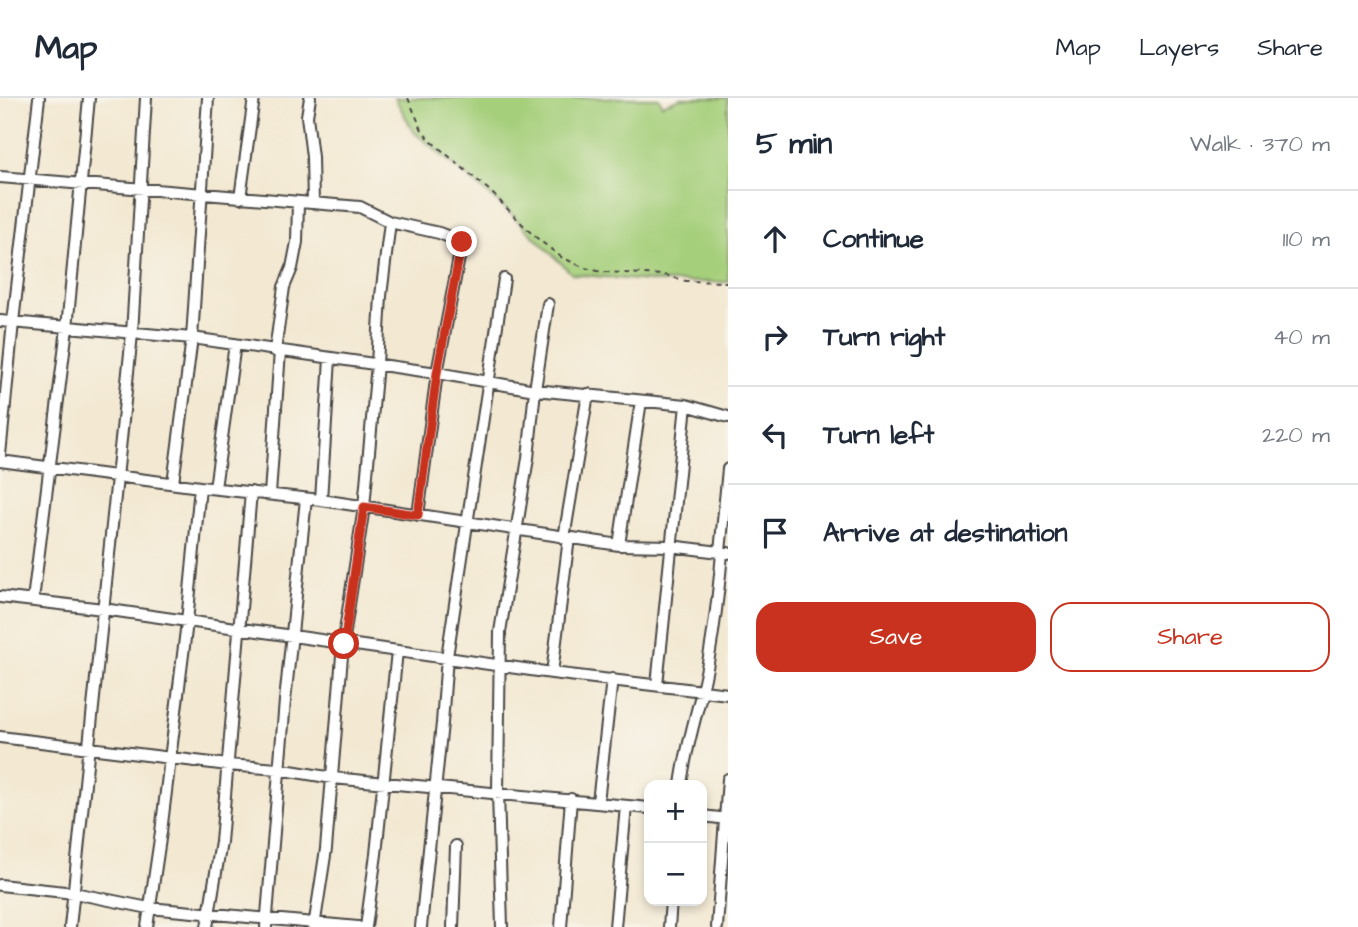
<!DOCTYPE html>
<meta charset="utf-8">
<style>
:root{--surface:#fff;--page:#f2f2f3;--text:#1f2937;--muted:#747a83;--line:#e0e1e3;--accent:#c8321e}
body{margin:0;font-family:"Architects Daughter",sans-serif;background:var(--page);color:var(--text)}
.controls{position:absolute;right:21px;bottom:21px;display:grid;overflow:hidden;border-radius:14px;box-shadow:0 4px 10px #0003}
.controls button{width:63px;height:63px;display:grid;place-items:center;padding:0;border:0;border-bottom:2px solid var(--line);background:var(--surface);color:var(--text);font:35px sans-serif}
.stop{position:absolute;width:21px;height:21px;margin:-16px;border:5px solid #c8321e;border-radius:50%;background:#fff}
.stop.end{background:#c8321e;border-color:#fff;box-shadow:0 2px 7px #0008}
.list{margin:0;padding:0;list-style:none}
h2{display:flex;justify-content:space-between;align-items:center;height:91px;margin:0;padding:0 28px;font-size:30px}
h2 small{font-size:23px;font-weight:400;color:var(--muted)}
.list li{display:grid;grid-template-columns:46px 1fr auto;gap:21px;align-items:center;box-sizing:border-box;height:98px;padding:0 28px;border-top:2px solid var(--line)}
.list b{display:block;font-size:26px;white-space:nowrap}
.list em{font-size:23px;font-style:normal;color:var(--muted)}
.actions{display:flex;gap:14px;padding:21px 28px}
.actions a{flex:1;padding:16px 0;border:2px solid var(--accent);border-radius:21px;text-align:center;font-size:24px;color:var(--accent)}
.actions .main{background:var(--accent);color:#fff}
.icon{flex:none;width:38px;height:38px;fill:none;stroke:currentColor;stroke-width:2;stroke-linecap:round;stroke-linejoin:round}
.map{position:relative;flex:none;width:728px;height:829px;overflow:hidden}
header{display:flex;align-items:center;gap:42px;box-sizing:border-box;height:98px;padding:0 35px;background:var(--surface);border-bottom:2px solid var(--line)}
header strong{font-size:33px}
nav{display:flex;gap:38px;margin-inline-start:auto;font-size:24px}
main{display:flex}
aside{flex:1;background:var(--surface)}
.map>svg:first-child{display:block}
.green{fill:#a6cf7b;stroke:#687d53;stroke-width:2}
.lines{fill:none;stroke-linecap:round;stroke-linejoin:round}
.minor-casing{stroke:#494744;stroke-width:14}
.path{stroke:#494744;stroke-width:2;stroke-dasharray:5 5;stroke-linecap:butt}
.minor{stroke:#fff;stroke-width:10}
.route{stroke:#c8321e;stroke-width:9}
</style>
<header>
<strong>Map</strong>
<nav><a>Map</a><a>Layers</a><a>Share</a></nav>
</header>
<main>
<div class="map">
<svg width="728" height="829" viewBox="0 0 728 829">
<rect width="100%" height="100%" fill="#f7f3e8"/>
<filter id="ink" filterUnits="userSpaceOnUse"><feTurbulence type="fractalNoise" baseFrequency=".0143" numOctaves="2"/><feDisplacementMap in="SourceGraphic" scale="14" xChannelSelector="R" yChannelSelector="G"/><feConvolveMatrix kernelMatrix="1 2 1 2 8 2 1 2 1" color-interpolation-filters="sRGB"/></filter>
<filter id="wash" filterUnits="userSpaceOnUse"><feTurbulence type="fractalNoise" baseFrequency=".00686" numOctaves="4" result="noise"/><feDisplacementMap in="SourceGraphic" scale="28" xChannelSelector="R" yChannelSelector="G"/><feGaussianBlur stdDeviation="1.57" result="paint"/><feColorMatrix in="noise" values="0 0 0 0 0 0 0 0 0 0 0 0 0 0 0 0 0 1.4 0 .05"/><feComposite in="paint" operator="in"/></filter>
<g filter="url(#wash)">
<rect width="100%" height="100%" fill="#f3e8d1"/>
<!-- green -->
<path class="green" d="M395 0H659L662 7 681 0H728V184H659L572 176 508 113 414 34Z"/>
</g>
<g filter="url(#ink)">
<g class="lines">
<defs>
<path id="minor" d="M310 0 307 18 312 59 313 105
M0 79 360 109 390 124 439 135 462 144 437 275 418 417
M240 100 254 0
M0 223 192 240 437 275 535 292 686 307 728 319
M275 253 284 189 292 170 297 144 298 105
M0 357 13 224 39 0
M0 363 200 389 321 402 619 447 670 448 728 455
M173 385 192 240 208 0
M215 390 235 246
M270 396 280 253
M321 402 330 261
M564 440 588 296
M619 447 641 303
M720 454 728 371
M0 499 103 511 552 575 728 596
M33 502 67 230 89 0
M552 575 569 440
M657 587 686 307
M0 639 228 667 278 671 333 680 649 710
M681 687C685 655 694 625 702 593 713 547 718 501 722 455
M598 704 612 581
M702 718 728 721
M0 787 74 795 149 810 358 829
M70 829 132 236 146 0
M147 829 161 734 187 524 200 389
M207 829 221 744 251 394
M266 829 285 603 306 401
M314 829 326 751 343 546 364 409 377 266 381 198 390 124
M366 829 376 756 397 553
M421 829 442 625 447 559 504 181
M453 829 456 748
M502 829 498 694 500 534 528 360 535 292 548 206
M561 829 571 701
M615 829 626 708
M669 829 671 803
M717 829 728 681"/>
</defs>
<!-- minor casing -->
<use href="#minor" class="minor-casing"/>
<!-- path -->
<path class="path" d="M408 0 422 32 432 44 490 93 533 137 561 159 585 170 602 174 665 177 686 183 728 184"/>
<!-- minor -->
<use href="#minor" class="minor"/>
</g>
</g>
<g class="lines" filter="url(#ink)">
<!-- route -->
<path class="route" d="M344 546 364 409 418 417 437 275 462 144"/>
</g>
</svg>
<div class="controls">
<button>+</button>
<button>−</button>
</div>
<div class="stop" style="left:344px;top:546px"></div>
<div class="stop end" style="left:462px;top:144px"></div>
</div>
<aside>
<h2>5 min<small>Walk · 370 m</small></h2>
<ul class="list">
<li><svg class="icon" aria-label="ahead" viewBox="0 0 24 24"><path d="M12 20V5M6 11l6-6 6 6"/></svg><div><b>Continue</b></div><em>110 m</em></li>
<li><svg class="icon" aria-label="right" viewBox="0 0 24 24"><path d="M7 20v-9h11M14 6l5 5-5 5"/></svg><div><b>Turn right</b></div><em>40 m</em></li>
<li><svg class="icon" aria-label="left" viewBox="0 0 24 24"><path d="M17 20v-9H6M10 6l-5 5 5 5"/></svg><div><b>Turn left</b></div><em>220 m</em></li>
<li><svg class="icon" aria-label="arrive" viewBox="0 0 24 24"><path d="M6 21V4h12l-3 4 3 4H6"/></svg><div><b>Arrive at destination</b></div></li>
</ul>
<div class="actions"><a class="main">Save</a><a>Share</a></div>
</aside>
</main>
